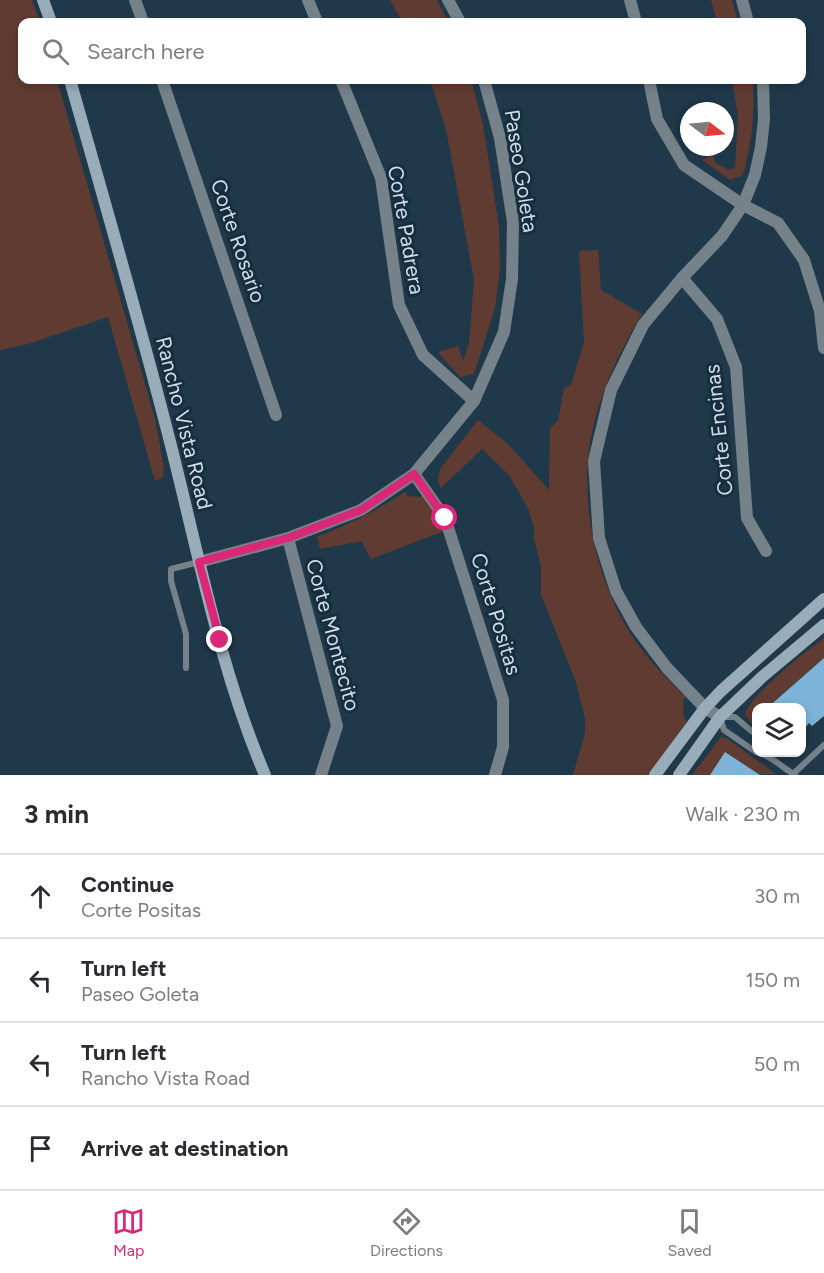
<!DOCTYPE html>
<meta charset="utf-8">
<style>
:root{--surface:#fff;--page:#f7f7f7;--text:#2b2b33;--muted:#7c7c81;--line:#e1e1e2;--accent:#db2777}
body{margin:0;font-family:Figtree,sans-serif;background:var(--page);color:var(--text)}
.controls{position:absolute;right:18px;bottom:18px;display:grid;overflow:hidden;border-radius:12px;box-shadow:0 3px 9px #0003}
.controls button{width:54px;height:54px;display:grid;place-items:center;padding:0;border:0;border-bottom:2px solid var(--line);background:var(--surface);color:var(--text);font:30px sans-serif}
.compass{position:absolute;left:680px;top:102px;width:54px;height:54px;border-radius:50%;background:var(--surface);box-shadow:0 3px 9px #0003;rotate:106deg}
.stop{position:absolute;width:18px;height:18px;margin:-14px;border:4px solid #db2777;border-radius:50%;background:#fff}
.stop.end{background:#db2777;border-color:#fff;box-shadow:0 2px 6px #0008}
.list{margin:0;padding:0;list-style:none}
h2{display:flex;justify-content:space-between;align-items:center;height:78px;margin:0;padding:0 24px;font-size:26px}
h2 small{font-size:20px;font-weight:400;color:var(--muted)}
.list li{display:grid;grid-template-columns:39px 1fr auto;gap:18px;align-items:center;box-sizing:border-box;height:84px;padding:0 24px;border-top:2px solid var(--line)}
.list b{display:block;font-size:22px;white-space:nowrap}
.list p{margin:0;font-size:20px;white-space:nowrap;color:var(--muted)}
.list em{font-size:20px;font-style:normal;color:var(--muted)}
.icon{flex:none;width:33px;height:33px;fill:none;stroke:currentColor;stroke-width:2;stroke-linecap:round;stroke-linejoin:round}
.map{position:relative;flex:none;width:824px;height:775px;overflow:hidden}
.search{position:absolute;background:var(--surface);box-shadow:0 3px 9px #0003;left:18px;right:18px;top:18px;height:66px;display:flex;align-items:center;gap:15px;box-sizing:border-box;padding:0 21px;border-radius:12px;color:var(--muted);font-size:22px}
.sheet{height:414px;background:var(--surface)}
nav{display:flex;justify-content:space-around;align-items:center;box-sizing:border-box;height:84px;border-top:2px solid var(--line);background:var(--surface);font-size:16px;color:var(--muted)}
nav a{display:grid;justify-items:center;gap:3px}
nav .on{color:var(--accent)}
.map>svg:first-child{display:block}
.green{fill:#603b31}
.building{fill:#7db3d9}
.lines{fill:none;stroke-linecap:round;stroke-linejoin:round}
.lane{stroke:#76828a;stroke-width:6}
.street{stroke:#76828a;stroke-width:12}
.secondary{stroke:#99acba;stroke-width:12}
.route{stroke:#db2777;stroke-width:8}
.labels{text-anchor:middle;stroke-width:6;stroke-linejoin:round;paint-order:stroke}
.street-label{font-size:21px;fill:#d0dee9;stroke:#162e3f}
</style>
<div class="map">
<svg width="824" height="775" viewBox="0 0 824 775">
<rect width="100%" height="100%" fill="#20394a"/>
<!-- green -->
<path class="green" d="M0 0H32L40 22H22V80H57L155 419 164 468 163 477 155 481 108 317 28 344 0 350Z
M390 0H437L448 22H402Z
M711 0H732L738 22H717Z
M430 80H471L483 124 499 227 500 269 495 308 474 374 460 377 438 352 458 346 463 361 469 343 474 280 446 129Z
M732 80H753C755 115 752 141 743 175L730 180 702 160 712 155 716 163 729 170 735 167 738 116Z
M598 250 601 290 642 314C622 347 605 382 595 419 576 491 593 577 634 639 649 661 667 679 686 697L683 700 684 717 687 721 648 775H573L585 733V718L576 682 541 595V566L534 538V527L528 508 509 475 482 449 441 488 438 482 440 469 478 420 508 444 549 490 550 428 558 421 564 388 571 385 584 342 579 251Z
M405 492 408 496 420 497 424 495 444 531 371 559 361 541 320 549 317 537C349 524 377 511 405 492Z
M824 638V658L767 707 756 708V717L754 719 756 722V728L745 715C749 695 806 652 824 638Z
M721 737 726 738 776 774 692 775Z"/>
<!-- building -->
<path class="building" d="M824 658V716L812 726 809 723 802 731V708H767Z
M725 752 760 775H710Z"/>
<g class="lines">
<!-- lane -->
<path class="lane" d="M186 668V634L171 581V569L199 562
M756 735 735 717H720L724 730 756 752
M757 752C770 755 783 768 795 775
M792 775 824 745"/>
<!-- street -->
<path class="street" d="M135 0 143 22
M308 0 317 22
M448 0 460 22
M630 0 636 22
M742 0 748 22
M162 80 276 415
M341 80 381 178 399 305 423 355 474 401
M649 80 657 119 684 165 743 205 778 223 804 260 820 311 824 348
M682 278 717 319 736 367 747 518 766 551
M414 474 445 518 503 700V747L495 775
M288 538 337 726 321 775
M199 562 288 538 361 510 414 474 474 401 504 332 512 279 513 222 500 138 484 80
M720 717 705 708 667 668 636 627 616 591 599 538 594 461 611 390 643 325 682 278 722 236 743 205 755 175 761 147 764 119 763 80"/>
<!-- secondary -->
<path class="secondary" d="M43 0 51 22
M70 80C103 196 137 313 167 430 197 545 218 665 265 775
M655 775 705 708 721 691 824 599
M679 775 720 717 762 677 824 625"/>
</g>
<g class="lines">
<!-- route -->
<path class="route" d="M220 640 199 562 288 538 361 510 414 474 445 518"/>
</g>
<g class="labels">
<!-- street labels -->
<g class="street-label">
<text transform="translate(521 171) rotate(81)" y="7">Paseo Goleta</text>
<text transform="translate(406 230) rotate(80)" y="7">Corte Padrera</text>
<text transform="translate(238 241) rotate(71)" y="7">Corte Rosario</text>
<text transform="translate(184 423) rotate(76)" y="7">Rancho Vista Road</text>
<text transform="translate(719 430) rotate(-96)" y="7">Corte Encinas</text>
<text transform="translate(496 614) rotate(73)" y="7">Corte Positas</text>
<text transform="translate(333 635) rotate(75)" y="7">Corte Montecito</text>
</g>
</g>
</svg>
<div class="controls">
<button><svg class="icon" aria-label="layers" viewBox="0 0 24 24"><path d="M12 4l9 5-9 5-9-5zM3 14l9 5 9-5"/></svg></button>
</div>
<svg class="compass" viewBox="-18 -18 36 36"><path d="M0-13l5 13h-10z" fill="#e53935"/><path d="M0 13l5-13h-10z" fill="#7c7c81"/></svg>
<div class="stop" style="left:445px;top:518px"></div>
<div class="stop end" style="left:220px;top:640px"></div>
<div class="search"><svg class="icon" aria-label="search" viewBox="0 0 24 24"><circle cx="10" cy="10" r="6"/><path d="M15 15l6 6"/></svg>Search here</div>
</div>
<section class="sheet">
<h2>3 min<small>Walk · 230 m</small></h2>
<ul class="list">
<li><svg class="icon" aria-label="ahead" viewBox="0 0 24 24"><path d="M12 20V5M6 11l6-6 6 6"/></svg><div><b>Continue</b><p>Corte Positas</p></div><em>30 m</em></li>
<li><svg class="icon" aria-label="left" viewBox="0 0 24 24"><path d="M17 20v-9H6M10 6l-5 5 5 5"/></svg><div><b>Turn left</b><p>Paseo Goleta</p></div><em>150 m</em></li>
<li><svg class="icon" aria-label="left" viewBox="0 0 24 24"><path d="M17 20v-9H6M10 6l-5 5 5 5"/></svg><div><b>Turn left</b><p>Rancho Vista Road</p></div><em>50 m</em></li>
<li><svg class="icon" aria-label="arrive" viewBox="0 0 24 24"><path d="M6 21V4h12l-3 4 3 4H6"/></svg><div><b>Arrive at destination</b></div></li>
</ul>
</section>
<nav>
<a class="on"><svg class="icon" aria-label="map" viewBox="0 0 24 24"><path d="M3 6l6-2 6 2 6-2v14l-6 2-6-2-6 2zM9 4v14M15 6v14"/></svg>Map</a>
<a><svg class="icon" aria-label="directions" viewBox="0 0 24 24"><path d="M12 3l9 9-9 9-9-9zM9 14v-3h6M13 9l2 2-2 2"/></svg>Directions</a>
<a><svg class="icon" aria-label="saved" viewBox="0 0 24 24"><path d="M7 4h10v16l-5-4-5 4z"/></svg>Saved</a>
</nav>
